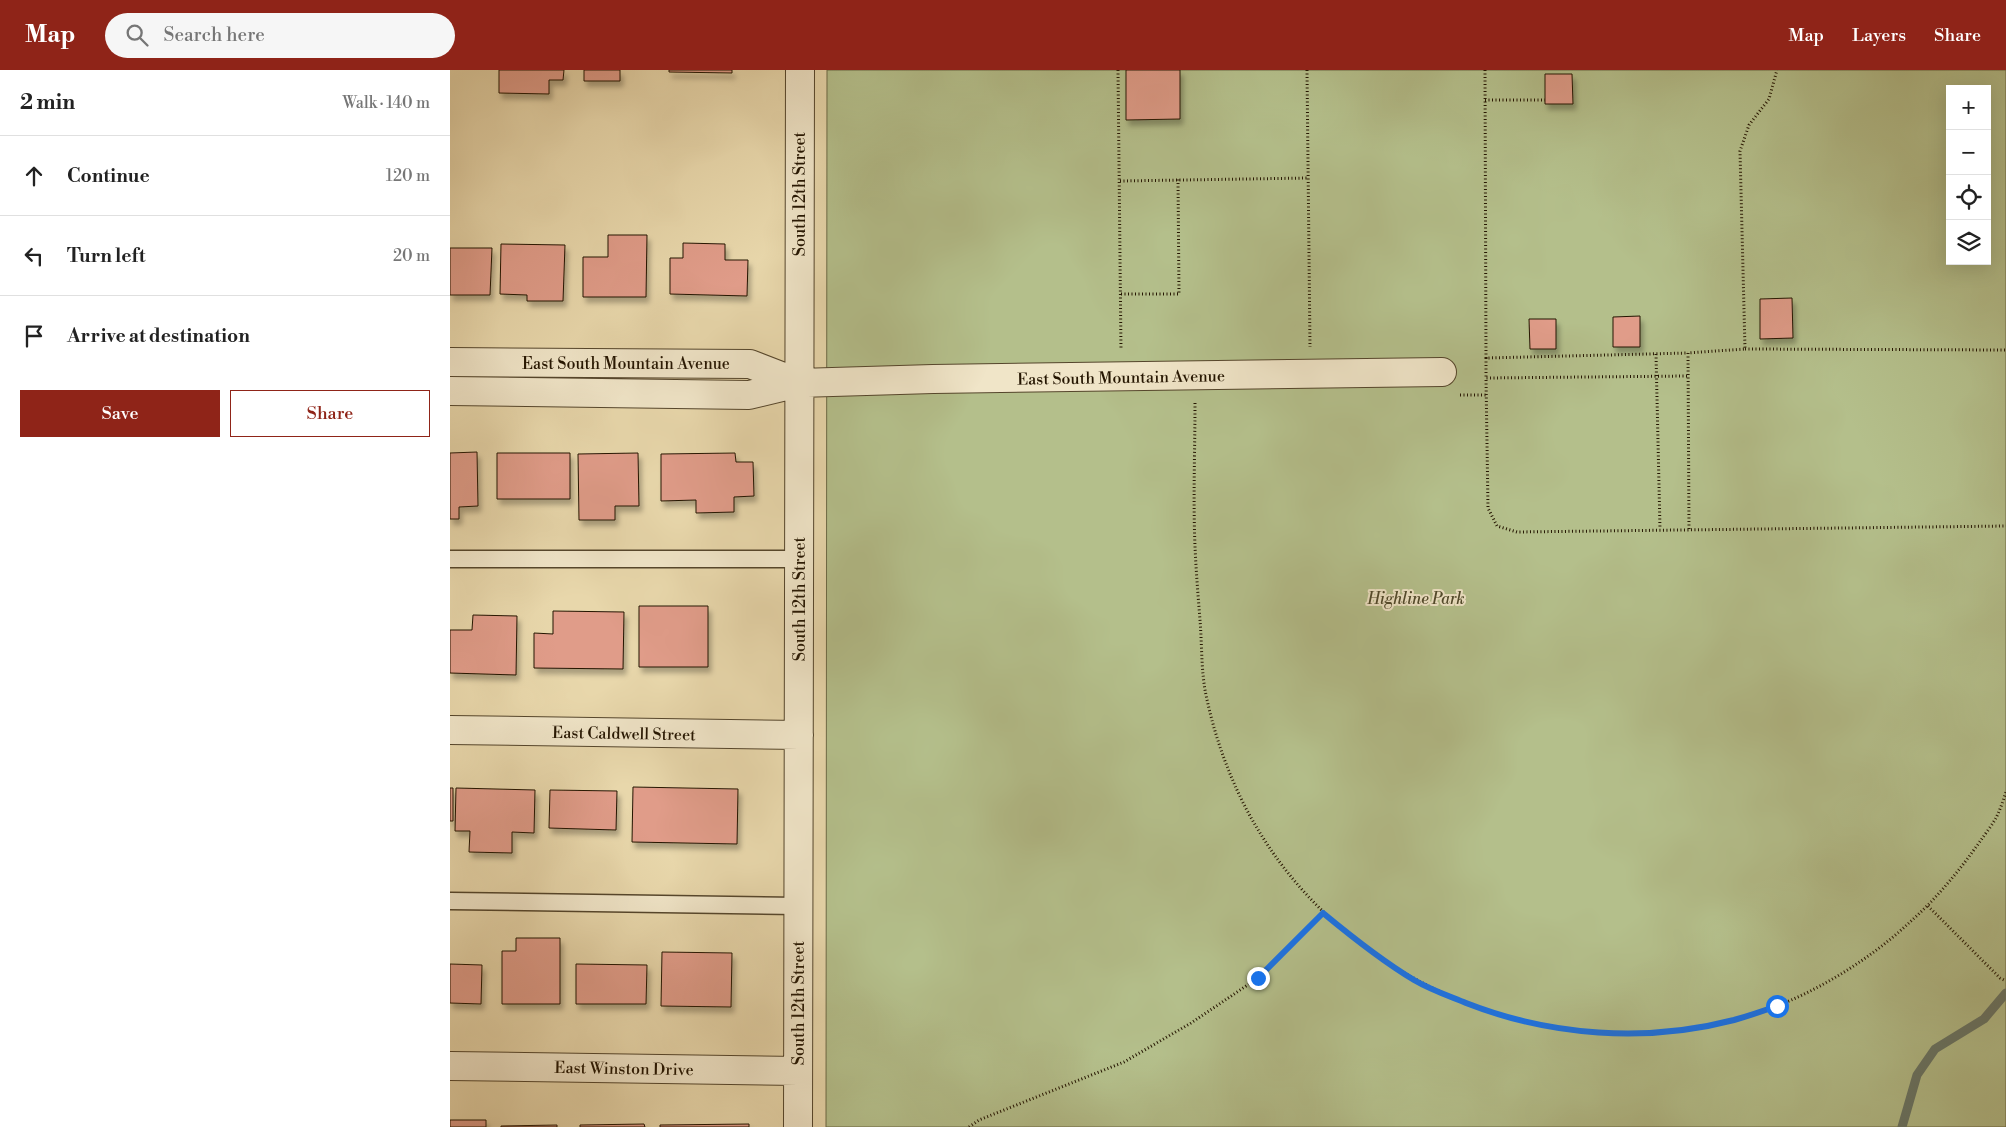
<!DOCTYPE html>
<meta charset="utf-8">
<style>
:root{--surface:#fff;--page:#f6f6f6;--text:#222;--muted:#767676;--line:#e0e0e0;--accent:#8f2418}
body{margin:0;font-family:"Libre Bodoni",serif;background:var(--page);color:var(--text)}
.controls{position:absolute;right:15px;top:15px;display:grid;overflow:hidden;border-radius:0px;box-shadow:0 5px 20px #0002}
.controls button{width:45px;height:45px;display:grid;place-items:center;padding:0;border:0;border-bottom:1px solid var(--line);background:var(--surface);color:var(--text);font:25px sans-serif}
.stop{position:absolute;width:15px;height:15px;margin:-11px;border:4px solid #1a73e8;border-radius:50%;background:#fff}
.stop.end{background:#1a73e8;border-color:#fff;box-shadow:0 1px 5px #0008}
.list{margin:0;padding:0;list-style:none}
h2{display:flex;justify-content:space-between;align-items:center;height:65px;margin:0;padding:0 20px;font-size:21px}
h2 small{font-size:16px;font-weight:400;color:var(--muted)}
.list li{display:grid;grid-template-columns:32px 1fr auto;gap:15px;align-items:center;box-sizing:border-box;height:80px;padding:0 20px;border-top:1px solid var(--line)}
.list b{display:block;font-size:19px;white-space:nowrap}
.list em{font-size:16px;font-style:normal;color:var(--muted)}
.actions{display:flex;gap:10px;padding:15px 20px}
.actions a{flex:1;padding:11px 0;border:1px solid var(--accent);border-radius:0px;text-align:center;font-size:18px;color:var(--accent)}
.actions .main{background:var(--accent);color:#fff}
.icon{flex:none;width:28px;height:28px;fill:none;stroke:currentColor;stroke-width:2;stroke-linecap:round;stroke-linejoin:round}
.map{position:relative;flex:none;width:1556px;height:1057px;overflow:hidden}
header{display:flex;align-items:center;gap:30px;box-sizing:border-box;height:70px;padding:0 25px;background:var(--accent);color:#fff}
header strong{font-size:24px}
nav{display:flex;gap:28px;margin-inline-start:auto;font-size:18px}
.search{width:350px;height:45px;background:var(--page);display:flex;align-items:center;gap:12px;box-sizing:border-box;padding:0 18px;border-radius:28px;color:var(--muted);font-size:19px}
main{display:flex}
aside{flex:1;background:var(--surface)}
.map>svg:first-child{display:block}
.green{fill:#b4bf8b;stroke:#6c6a46;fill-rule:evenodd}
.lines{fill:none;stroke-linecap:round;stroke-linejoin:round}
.stream{stroke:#697768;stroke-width:9}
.building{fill:#e09c89;stroke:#241501;filter:url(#shadow)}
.service-casing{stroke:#55462c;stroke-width:19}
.minor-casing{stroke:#55462c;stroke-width:30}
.path{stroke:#241501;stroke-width:3;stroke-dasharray:1 2.5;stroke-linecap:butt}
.service{stroke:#f0e5c8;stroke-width:16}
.minor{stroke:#f0e5c8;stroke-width:28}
.route{stroke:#1a73e8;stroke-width:6}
.labels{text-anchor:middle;stroke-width:4;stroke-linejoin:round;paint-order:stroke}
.street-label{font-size:16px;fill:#241501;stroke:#f0e5c8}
.park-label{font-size:16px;font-style:italic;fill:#4f482a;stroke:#f0e5c8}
</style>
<header>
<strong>Map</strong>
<div class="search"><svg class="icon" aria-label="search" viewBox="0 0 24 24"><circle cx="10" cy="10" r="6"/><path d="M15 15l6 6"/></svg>Search here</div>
<nav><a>Map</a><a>Layers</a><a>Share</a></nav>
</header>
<main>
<aside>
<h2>2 min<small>Walk · 140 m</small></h2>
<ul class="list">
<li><svg class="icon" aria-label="ahead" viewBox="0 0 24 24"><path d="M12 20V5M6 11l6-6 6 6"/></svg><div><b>Continue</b></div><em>120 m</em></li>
<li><svg class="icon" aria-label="left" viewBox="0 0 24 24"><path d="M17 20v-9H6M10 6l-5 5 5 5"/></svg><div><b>Turn left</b></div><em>20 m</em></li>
<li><svg class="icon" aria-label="arrive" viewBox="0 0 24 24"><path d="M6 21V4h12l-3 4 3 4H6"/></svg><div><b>Arrive at destination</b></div></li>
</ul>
<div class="actions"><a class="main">Save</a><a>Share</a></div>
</aside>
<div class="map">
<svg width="1556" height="1057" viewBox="0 0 1556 1057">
<defs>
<filter id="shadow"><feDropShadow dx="3" dy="5.5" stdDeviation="2.5" flood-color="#0004"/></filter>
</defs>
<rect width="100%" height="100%" fill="#e8d7ab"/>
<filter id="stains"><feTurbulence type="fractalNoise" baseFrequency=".004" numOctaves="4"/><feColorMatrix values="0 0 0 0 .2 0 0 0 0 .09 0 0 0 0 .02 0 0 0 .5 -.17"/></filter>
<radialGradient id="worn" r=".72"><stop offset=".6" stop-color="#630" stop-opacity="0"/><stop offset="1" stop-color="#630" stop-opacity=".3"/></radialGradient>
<!-- green -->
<path class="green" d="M377 0H1556V1057H376ZM1500 19H1537V191H1500Z"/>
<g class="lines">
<!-- stream -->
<path class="stream" d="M1452 1057 1467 1005 1485 979 1534 949 1556 923"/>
</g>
<!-- building -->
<path class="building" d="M49 0H114L113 10H99V24L49 23Z
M134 0H170V11H134Z
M219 0H282V3L219 2Z
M676 0H730V49L676 50Z
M1095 4H1122L1123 34H1095Z
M158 165H197L196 227H133V187H158Z
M233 173 275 174V190H298L297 226 220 224V188H233Z
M51 174 115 175 113 231H77V225L50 224Z
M0 178H42L40 225H0Z
M1342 228 1343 268 1310 269V229Z
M1190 246V277H1163V247Z
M1079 249H1106V279H1080Z
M27 382 28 436 9 437V449H0V383Z
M47 383H120V429H47Z
M188 383 189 436H165V450H129L128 384Z
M285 383 286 392H303L304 426 284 427V442L246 443V430L211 431V384Z
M189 536H258V597H189Z
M103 541 174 542 173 599 84 598V563L103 564Z
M23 545 67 546 66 605 0 603V560H22Z
M183 717 288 719 287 774 182 772Z
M0 718H3V751H0Z
M6 718 85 720 84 763 62 762V783L19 782 20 761H5Z
M100 720 167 721 166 760 99 758Z
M66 868H110V934H52V881H66Z
M212 882 282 883 281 937 211 936Z
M0 894 32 895 31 934 0 933Z
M126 894 197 895 196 934H126Z
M0 1050H36V1057H0Z
M194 1054 195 1057H130V1055Z
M299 1054V1057H210V1055Z
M107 1055V1057H51V1056Z"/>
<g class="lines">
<defs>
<path id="service" d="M0 489H349
M0 831 348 836"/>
<path id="minor" d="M0 292 300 294 349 313
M0 321 299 325 349 313 483 309 992 302
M0 660 349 665
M0 996 348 1001
M348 1057 350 0"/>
</defs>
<!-- service casing -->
<use href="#service" class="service-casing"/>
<!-- minor casing -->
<use href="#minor" class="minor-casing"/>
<!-- path -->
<path class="path" d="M668 0 671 280
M857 0 860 277
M1035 0 1036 288 1238 283
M1035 30H1095
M670 111 858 108
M671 224H729L728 109
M1295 279 1556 280
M1206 284 1210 459
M1036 288V307
M1237 306 1036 308 1038 438 1047 456 1067 462 1556 456
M1010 325H1036
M745 333C745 380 743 428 745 476 746 500 748 525 750 550 752 574 751 601 756 625 766 673 784 721 810 763 907 921 1105 995 1283 950 1346 935 1413 896 1460 852 1487 828 1510 800 1531 770 1536 763 1542 755 1546 748 1550 740 1553 731 1556 722
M1239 459 1238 283 1295 279 1290 81 1299 55 1319 29 1327 0
M1478 836 1550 908 1556 911
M519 1057 529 1050 674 992 741 953 808 908 873 843"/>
<!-- service -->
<use href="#service" class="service"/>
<!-- minor -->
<use href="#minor" class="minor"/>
</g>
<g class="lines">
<!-- route -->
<path class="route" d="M808 908 873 843C902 867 932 891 964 910 981 920 999 926 1016 933 1100 966 1196 973 1284 950 1298 946 1313 941 1327 936"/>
</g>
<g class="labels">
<!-- street labels -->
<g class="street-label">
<text transform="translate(349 124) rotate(-90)" y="6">South 12th Street</text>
<text x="176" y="299">East South Mountain Avenue</text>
<text transform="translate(671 307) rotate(-1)" y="6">East South Mountain Avenue</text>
<text transform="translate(349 529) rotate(-90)" y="6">South 12th Street</text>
<text transform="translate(174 663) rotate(1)" y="6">East Caldwell Street</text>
<text transform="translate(348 933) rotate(-90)" y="6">South 12th Street</text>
<text transform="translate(174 998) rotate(1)" y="6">East Winston Drive</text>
</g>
<!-- park labels -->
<g class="park-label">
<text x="966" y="534">Highline Park</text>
</g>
</g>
<rect width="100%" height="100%" filter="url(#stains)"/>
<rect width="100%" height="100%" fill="url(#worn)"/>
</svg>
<div class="controls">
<button>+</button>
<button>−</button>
<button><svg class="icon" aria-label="locate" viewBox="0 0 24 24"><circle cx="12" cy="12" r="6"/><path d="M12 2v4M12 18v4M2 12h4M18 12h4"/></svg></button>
<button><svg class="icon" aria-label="layers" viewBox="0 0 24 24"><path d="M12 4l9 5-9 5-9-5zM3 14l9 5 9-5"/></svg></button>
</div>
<div class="stop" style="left:1327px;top:936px"></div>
<div class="stop end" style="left:808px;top:908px"></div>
</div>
</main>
